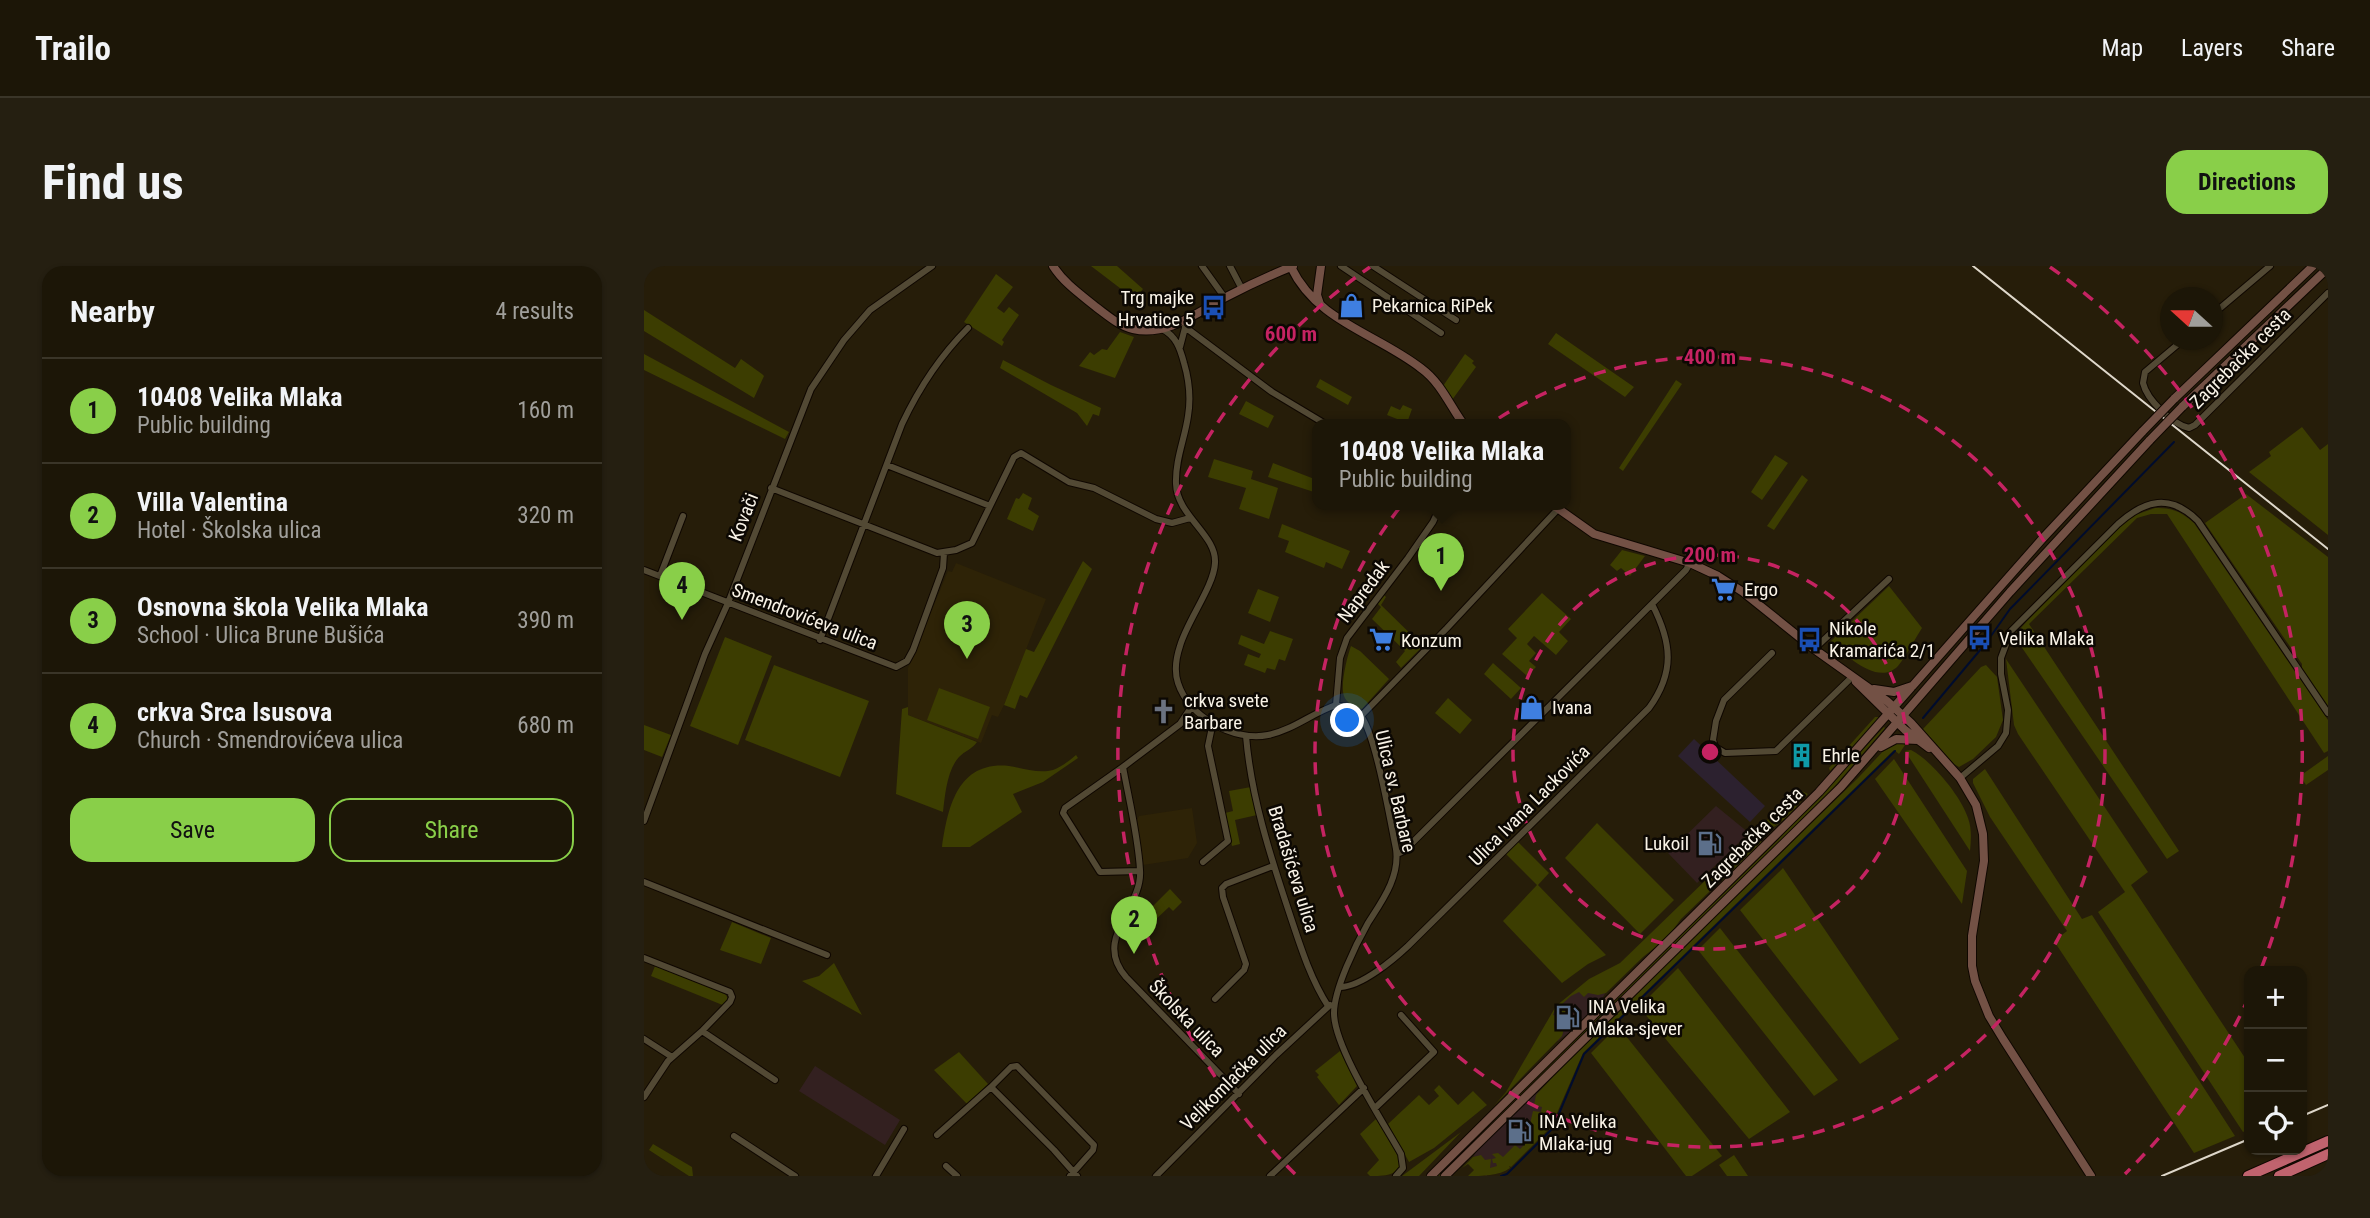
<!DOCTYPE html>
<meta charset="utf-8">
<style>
:root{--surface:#1c1607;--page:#251f11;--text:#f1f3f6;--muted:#a09f9b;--line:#3a3528;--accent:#89cf49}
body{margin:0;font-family:"Roboto Condensed",sans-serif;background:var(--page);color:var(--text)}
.controls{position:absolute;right:21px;bottom:21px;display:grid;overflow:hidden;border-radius:14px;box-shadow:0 2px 5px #0004}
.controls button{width:63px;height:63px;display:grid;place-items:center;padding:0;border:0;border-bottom:2px solid var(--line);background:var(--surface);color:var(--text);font:35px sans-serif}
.compass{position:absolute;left:1516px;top:21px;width:63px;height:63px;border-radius:50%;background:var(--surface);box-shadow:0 2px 5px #0004;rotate:291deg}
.you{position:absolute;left:704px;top:455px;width:24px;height:24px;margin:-18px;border:5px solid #fff;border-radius:50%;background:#1a73e8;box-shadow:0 0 0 10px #1a73e833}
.badge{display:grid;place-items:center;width:46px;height:46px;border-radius:50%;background:var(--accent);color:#111;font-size:23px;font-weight:700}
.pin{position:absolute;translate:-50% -58px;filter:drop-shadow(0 2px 4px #0008)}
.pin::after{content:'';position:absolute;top:37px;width:24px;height:21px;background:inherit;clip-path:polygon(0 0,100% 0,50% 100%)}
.popup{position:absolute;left:668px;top:153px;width:259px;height:91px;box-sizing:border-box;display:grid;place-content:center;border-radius:14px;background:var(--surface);filter:drop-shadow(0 2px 5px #0005);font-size:23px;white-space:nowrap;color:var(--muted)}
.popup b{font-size:26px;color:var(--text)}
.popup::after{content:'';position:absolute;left:50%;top:100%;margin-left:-14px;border:14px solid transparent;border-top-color:var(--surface)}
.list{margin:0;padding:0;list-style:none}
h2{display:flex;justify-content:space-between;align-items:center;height:91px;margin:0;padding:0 28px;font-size:30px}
h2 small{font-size:23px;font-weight:400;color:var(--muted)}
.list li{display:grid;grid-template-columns:46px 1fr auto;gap:21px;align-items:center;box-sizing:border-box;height:105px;padding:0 28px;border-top:2px solid var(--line)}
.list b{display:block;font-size:26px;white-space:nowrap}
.list p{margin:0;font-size:23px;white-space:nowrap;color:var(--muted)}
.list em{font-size:23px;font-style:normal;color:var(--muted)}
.actions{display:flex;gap:14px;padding:21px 28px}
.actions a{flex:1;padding:16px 0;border:2px solid var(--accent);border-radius:21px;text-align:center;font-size:24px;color:var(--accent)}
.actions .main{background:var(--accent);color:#111}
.icon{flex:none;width:38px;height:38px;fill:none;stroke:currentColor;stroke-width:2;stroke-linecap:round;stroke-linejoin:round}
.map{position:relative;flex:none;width:1684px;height:910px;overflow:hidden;border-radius:21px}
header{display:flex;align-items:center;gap:42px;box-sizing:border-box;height:98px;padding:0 35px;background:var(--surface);border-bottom:2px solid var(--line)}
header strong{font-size:33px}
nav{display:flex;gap:38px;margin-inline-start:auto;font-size:24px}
.intro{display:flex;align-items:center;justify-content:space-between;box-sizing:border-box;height:168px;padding:0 42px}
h1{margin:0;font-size:49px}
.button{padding:18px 32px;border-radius:21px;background:var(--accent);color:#111;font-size:24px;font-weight:700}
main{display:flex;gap:42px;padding:0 42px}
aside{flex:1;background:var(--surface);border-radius:21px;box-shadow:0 2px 5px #0004}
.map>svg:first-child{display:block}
.commercial{fill:#332020}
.industrial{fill:#2c212f}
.built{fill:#2e2307}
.green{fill:#3c3d01}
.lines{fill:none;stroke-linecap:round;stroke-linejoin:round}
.stream{stroke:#000c2d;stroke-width:2}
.street-casing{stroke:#0f0700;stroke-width:8}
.secondary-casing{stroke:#0f0700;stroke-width:10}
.highway-casing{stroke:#0f0700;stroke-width:12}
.street{stroke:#524934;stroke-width:6}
.secondary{stroke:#735145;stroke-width:8}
.highway{stroke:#c0636e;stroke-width:10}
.rail{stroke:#ded7ca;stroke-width:2}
.secondary-bridge-casing{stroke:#0f0700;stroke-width:10;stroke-linecap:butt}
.secondary-bridge{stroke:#735145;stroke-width:8}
.ring{fill:none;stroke:#c52362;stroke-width:3.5;stroke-dasharray:12 9}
.labels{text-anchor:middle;stroke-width:5;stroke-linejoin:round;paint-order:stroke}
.poi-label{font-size:19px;fill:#f9f3e7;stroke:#0c0803;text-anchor:start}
.street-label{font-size:19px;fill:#f9f3e7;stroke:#0c0803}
.centre{fill:#c52362;stroke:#0c0803;stroke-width:3.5}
.ring-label{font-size:21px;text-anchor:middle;font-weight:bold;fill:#c52362;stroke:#0c0803;stroke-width:5;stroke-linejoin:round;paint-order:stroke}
</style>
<header>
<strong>Trailo</strong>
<nav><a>Map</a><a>Layers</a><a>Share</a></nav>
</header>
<div class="intro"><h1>Find us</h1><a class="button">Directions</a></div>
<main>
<aside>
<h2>Nearby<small>4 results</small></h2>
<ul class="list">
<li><span class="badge">1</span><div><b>10408 Velika Mlaka</b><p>Public building</p></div><em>160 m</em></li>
<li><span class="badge">2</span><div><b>Villa Valentina</b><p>Hotel · Školska ulica</p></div><em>320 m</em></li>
<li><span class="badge">3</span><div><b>Osnovna škola Velika Mlaka</b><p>School · Ulica Brune Bušića</p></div><em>390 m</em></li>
<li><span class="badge">4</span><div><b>crkva Srca Isusova</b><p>Church · Smendrovićeva ulica</p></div><em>680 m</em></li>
</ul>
<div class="actions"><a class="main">Save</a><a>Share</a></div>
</aside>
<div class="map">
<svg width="1684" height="910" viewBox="0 0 1684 910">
<rect width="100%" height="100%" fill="#261d09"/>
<!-- commercial -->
<path class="commercial" d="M1072 540 1105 567 1053 617 1024 587Z
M945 714 962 726 955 738 931 762 914 775 899 763 913 740Z
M171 800 256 854 241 879 155 825Z
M897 824 902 862 898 869 842 910 828 893 835 881 879 837Z"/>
<!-- industrial -->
<path class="industrial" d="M1050 473 1121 540 1106 556 1034 490Z"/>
<!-- built -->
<path class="built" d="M312 297 402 333 360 439 354 451 348 449 337 477 264 449V402L304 305 308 306Z
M548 542 553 577 544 592 499 599 493 554 495 550Z"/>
<!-- green -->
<path class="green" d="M447 0H473L499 23 495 28 491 25 485 29Z
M352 8 369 21 353 42 360 47 365 41 375 49 358 74 360 76 358 80 320 56Z
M0 44 91 102 97 93 118 108 120 110 110 132 0 65Z
M476 66 490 71 471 112 435 100 446 86 450 89 458 83 463 84Z
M912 67 990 121 981 131 904 78Z
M0 88 145 166 141 173 0 104Z
M821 88 830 95 828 97 832 101 808 134 799 120Z
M359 94 407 119 457 142 455 150 449 148 443 160 433 147 356 102Z
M676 113 708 131 704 139 672 121Z
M1032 114 1038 118 979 205 975 202Z
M602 135 630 150 624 162 595 148Z
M759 139 768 143 763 157 743 149 747 140 756 144Z
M1658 161 1676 184 1684 178V269L1605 206 1627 190 1625 186Z
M1131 189 1144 197 1118 234 1107 226Z
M570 193 609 205 607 213 634 222 625 253 595 243 602 222 564 211Z
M629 197 673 214V227L624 211Z
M1158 209 1164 214 1130 264 1123 260Z
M379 227 388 232 384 243 395 250 389 265 363 253 372 232 375 233Z
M1602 228 1684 291V442L1658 403V398L1561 257Z
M1511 242C1527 241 1538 246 1550 257L1684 454V485L1680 487 1523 248H1507L1493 252 1385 358 1535 585 1523 593 1370 370 1383 355 1480 257 1491 249Z
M638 258 706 285 698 303 682 296 680 302 641 286 645 275 634 271Z
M978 284 1001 290 986 310 977 302 973 305 966 299Z
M439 295 448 303 383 432 376 429 371 443 360 439 382 383 390 386Z
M1245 320 1278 362C1270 374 1263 389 1254 400 1234 421 1201 388 1186 376Z
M614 323 635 331 626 356 604 347Z
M898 327 927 353 915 366 924 375 912 389 890 370 883 378 892 387 885 395 892 401 883 410 858 388 873 372 864 363Z
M739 328 742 331 737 339 779 380 757 402 752 396 761 385 728 353 737 341 732 336Z
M626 365 649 373 641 395 635 393 631 404 623 402 621 407 600 399 604 388 615 392 617 388 594 378 597 369 620 378Z
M81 371 128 390 94 479 46 460Z
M707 380 716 385 745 413 718 443C712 441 702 437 700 430 696 419 703 391 707 380Z
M1362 393 1504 606 1487 619 1605 798V863L1599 866 1454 646 1481 626 1374 468 1370 459Z
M849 397 877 422 867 433 840 408Z
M130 399 225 435 196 511 101 474Z
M1342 399 1353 411 1359 454 1352 471 1329 493 1315 501 1310 498 1279 463 1337 401Z
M295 422 346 441 334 473 283 454Z
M804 432 828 454 816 468 791 447Z
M264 441V449L333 476C328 483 321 485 315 491 303 504 301 529 299 546L252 528 258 443Z
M1231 451H1235L1231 459 1186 505 1185 502Z
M0 459 27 469 18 491 0 484Z
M1240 461 1241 462 1185 527 795 910H792L1136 572Z
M1256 475 1261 479 1255 488 1250 484 939 787 907 861 867 901 865 900 866 902C855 910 838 910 824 910L830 904 824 898 818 902 829 891 837 889 841 894 847 893 846 902 853 900 852 897H849L848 893 852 892 848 888 854 887 859 891 871 879 876 883 886 873 881 867 886 858 889 845 897 846 898 841 890 839 892 829 935 783 1214 512 1243 481Z
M1267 484C1287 494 1317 530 1324 552 1328 563 1327 574 1326 585L1261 485Z
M432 489 434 492 399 516 369 528 378 546 326 581H298C304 540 314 495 365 500 379 502 395 508 409 504 417 501 425 495 432 489Z
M1684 490V504L1662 519 1656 510Z
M1250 493 1323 605 1318 638 1231 513Z
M1341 503 1438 653 1448 649 1591 870 1550 887 1410 675 1423 665 1346 551 1329 517V513Z
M607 521 613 549 591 554 596 578 588 580 581 547 589 545 585 525Z
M1158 525 1164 528C1151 541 1133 568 1113 564L1144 534Z
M953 557 1030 634 996 668 921 592Z
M1102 574 1121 576 1078 617 1076 608 1072 604Z
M874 576 905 607 894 619 962 689 944 698 918 717 859 655 893 619 862 588Z
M1139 602 1255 773 1216 798 1096 644Z
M1067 609 1069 616 1065 626 1037 653 1023 672 999 691 962 727 954 729 944 727 940 731 935 726 927 730 916 740 923 747 919 750 911 744 909 749 919 751 918 757H910V762L920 763 918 770 849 841 862 826 912 740 945 713 976 697Z
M526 623 538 636 529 645 525 641 508 657 500 649Z
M88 656 127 672 117 698 76 684Z
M1076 662 1194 814 1170 830 1054 684Z
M190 697 218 749 158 715 175 710Z
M11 700 80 726 85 734 81 740 7 710Z
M1034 702 1146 846 1105 873 995 741Z
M974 760 1078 890 1048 910H1042L947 787Z
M696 785 713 820 695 839 673 811 675 809 671 805Z
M315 786 344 818 323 838 290 804Z
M795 819 814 839 829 825 843 839 790 882 765 896 744 858 775 829 785 839 795 830 790 824Z
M732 853 757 894C757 910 739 910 726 910L723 907 735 894 716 868Z
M817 866 775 910H758Z
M9 878 48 901 49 910H45L5 884Z
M1090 889 1104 910H1083L1075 899Z"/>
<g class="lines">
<!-- stream -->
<path class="stream" d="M1279 452 1342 377 1366 343 1530 176
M857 910 863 908 909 862 940 788 1251 485"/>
<defs>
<path id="street" d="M558 0 581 32
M586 0 598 23
M697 0 797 67
M729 0 812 54
M1568 49 1626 0
M541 61 628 126 683 159
M518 63C532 70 536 82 540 97 545 114 547 132 544 150 541 172 531 194 532 218 533 250 573 269 571 297 570 320 543 355 536 380 532 392 530 405 534 417 545 451 590 476 624 469 649 464 668 447 692 439 701 440 711 443 717 450 732 470 746 554 752 583 756 611 738 635 724 657 712 678 690 723 690 747 690 781 739 856 757 888L759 902 752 910
M1539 74 1501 106 1499 117C1503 134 1528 158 1545 162L1551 159 1684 27
M536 81 542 58
M243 199 346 240
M127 222 293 287 312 284 328 277 370 191 377 187 425 216 450 222 512 253 528 257 546 252
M0 304 252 401 263 395 269 384 299 302 300 287
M16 310 39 250
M176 374 258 158C275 122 295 91 324 62
M1170 383 1245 313
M1128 387 1080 434 1072 455 1069 474 1071 481 1081 487 1132 485 1208 411
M692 439 696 392 703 372 764 292 789 256 797 239
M548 440 536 458 479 501C485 534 494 570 496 604 499 642 448 672 482 711L595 828
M717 450 803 362 914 243
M602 470C607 530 626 589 645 646 656 679 666 712 684 740
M479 501 421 542 419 547 456 606 496 605
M1316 512 1354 480 1362 467 1364 444 1357 408V392L1367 365 1474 258C1501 234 1526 227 1554 255L1684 447
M0 555 61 388 84 337 167 123 200 74 226 44 288 0
M753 588 760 585 1042 304 1046 297
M559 596 584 575 564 480 569 456
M0 616 183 689
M0 692 86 726 88 731 86 736 58 765
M697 721C718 720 749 694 764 680L1005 442C1031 406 1028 377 1008 338
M571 733 600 704 602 698 579 631 578 622 582 618 629 600
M0 773 28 791
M347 821 367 801 373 800 450 879 449 884 426 910
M0 831 24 795 58 765 131 814
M731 842 790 786 757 749
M293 869 347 821 410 884 433 910
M90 870 151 910
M302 900 313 910
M232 910 260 863
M512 910 632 789 686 739
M626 910 720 822"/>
<path id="secondary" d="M409 0C420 17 436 28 452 41 463 49 475 60 489 63 524 71 555 45 584 30 605 19 627 9 649 0
M647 1C673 56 734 68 778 103 797 117 806 140 820 159
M676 38 673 29 677 0
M1530 133 1669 0
M1538 141 1684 2
M909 239 950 268 1046 297 1074 310 1099 326 1170 383 1243 435 1267 457 1316 512 1332 539 1339 568 1340 595 1328 670V700L1331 715 1345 750 1359 773 1447 910
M1212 416 1261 464 1285 482
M1230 423 1250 426 1268 420
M1237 481 1252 473 1274 474
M787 910 1175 526 1399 272 1499 165
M801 910 1197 521 1366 326 1506 174"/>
<path id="highway" d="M1604 910 1684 875
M1635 910 1684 888"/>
</defs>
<!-- street casing -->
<use href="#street" class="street-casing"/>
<!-- secondary casing -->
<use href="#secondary" class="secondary-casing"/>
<!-- highway casing -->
<use href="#highway" class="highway-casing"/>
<!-- street -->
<use href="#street" class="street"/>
<!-- secondary -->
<use href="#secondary" class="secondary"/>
<!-- highway -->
<use href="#highway" class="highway"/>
<!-- rail -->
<path class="rail" d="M1329 0 1684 283
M1658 850 1684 839
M1518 910 1605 873"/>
<defs>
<path id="secondary-bridge" d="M1499 165 1530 133
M1506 174 1538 141"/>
</defs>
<!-- secondary-bridge casing -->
<use href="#secondary-bridge" class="secondary-bridge-casing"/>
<!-- secondary-bridge -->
<use href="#secondary-bridge" class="secondary-bridge"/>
</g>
<!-- distance rings -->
<g class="ring">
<circle cx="1066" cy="486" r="197"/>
<circle cx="1066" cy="486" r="395"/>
<path d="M1605 731A592 592 0 0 1 1481 908M651 908A592 592 0 0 1 726 1M1406 1A592 592 0 0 1 1617 703"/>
</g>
<!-- icons -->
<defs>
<symbol id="shop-bare" viewBox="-9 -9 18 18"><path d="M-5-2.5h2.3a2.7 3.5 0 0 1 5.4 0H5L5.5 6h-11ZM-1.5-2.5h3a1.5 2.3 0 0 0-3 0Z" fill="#3f7fe0" stroke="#0c0803" stroke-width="2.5" paint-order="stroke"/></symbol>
<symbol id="bus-bare" viewBox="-9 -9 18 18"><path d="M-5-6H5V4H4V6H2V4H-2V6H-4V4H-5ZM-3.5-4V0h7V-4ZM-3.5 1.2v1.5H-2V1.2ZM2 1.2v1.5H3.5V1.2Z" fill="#1a4fb4" stroke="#0c0803" stroke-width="2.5" paint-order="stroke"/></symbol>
<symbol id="supermarket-bare" viewBox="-9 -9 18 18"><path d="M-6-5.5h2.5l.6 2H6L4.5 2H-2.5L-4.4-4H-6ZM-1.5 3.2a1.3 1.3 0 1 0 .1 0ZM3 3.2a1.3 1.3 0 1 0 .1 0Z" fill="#3f7fe0" stroke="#0c0803" stroke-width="2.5" paint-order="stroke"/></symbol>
<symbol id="church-bare" viewBox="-9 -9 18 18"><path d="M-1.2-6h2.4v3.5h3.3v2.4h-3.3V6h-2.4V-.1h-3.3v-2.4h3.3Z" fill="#6b7280" stroke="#0c0803" stroke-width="2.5" paint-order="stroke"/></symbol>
<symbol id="building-bare" viewBox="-9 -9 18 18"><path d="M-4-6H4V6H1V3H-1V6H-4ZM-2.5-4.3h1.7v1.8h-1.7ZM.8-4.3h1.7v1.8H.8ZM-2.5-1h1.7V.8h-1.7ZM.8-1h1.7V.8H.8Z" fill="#0f9aa8" stroke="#0c0803" stroke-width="2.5" paint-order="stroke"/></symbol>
<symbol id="fuel-bare" viewBox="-9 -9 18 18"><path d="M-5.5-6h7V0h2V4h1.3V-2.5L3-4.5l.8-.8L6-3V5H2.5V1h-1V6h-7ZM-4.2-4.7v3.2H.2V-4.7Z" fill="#5c6f8a" stroke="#0c0803" stroke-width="2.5" paint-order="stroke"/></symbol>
</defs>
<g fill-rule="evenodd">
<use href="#shop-bare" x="690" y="22" width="35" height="35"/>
<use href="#bus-bare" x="552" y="24" width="35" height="35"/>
<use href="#supermarket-bare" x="1062" y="306" width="35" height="35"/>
<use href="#bus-bare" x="1318" y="354" width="35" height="35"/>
<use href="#bus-bare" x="1148" y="356" width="35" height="35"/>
<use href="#supermarket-bare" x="720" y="356" width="35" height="35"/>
<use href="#shop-bare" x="870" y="424" width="35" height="35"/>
<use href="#church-bare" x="502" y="428" width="35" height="35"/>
<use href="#building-bare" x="1140" y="472" width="35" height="35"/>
<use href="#fuel-bare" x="1048" y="560" width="35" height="35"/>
<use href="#fuel-bare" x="906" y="734" width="35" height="35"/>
<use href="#fuel-bare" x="858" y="848" width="35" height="35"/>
</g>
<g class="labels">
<!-- poi labels -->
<g class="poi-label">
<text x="550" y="38" text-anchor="end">Trg majke<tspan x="550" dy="22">Hrvatice 5</tspan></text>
<text x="728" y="46">Pekarnica RiPek</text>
<text x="1100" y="330">Ergo</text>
<text x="1185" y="369">Nikole<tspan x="1185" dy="22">Kramarića 2/1</tspan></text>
<text x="1355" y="379">Velika Mlaka</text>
<text x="757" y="381">Konzum</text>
<text x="540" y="441">crkva svete<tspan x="540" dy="22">Barbare</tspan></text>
<text x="908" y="448">Ivana</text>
<text x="1178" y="496">Ehrle</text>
<text x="1045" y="584" text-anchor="end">Lukoil</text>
<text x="944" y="747">INA Velika<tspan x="944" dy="22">Mlaka-sjever</tspan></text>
<text x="895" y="862">INA Velika<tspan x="895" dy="22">Mlaka-jug</tspan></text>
</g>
<!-- street labels -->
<g class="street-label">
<text transform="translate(1596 92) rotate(-45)" y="7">Zagrebačka cesta</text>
<text transform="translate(99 251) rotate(-69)" y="7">Kovači</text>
<text transform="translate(719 325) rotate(-53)" y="7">Napredak</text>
<text transform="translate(161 350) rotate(21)" y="7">Smendrovićeva ulica</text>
<text transform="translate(752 525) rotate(77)" y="7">Ulica sv. Barbare</text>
<text transform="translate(885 539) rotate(-45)" y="7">Ulica Ivana Lackovića</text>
<text transform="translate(1108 571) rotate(-45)" y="7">Zagrebačka cesta</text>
<text transform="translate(650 603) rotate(73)" y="7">Bradašićeva ulica</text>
<text transform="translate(543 752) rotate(46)" y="7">Školska ulica</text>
<text transform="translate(589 811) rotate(-45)" y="7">Velikomlačka ulica</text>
</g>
</g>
<circle cx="1066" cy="486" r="10" class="centre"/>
<g class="ring-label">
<text x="647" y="75">600 m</text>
<text x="1066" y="98">400 m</text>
<text x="1066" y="296">200 m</text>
</g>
</svg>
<div class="controls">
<button>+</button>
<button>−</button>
<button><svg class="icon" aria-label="locate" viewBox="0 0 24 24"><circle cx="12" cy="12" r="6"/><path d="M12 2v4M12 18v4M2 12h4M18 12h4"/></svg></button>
</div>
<svg class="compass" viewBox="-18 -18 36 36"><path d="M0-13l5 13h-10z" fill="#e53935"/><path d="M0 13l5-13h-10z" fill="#a09f9b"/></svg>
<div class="you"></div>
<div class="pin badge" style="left:797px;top:325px">1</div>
<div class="popup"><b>10408 Velika Mlaka</b>Public building</div>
<div class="pin badge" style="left:490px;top:688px">2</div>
<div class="pin badge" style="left:323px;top:393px">3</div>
<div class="pin badge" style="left:38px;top:354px">4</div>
</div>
</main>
